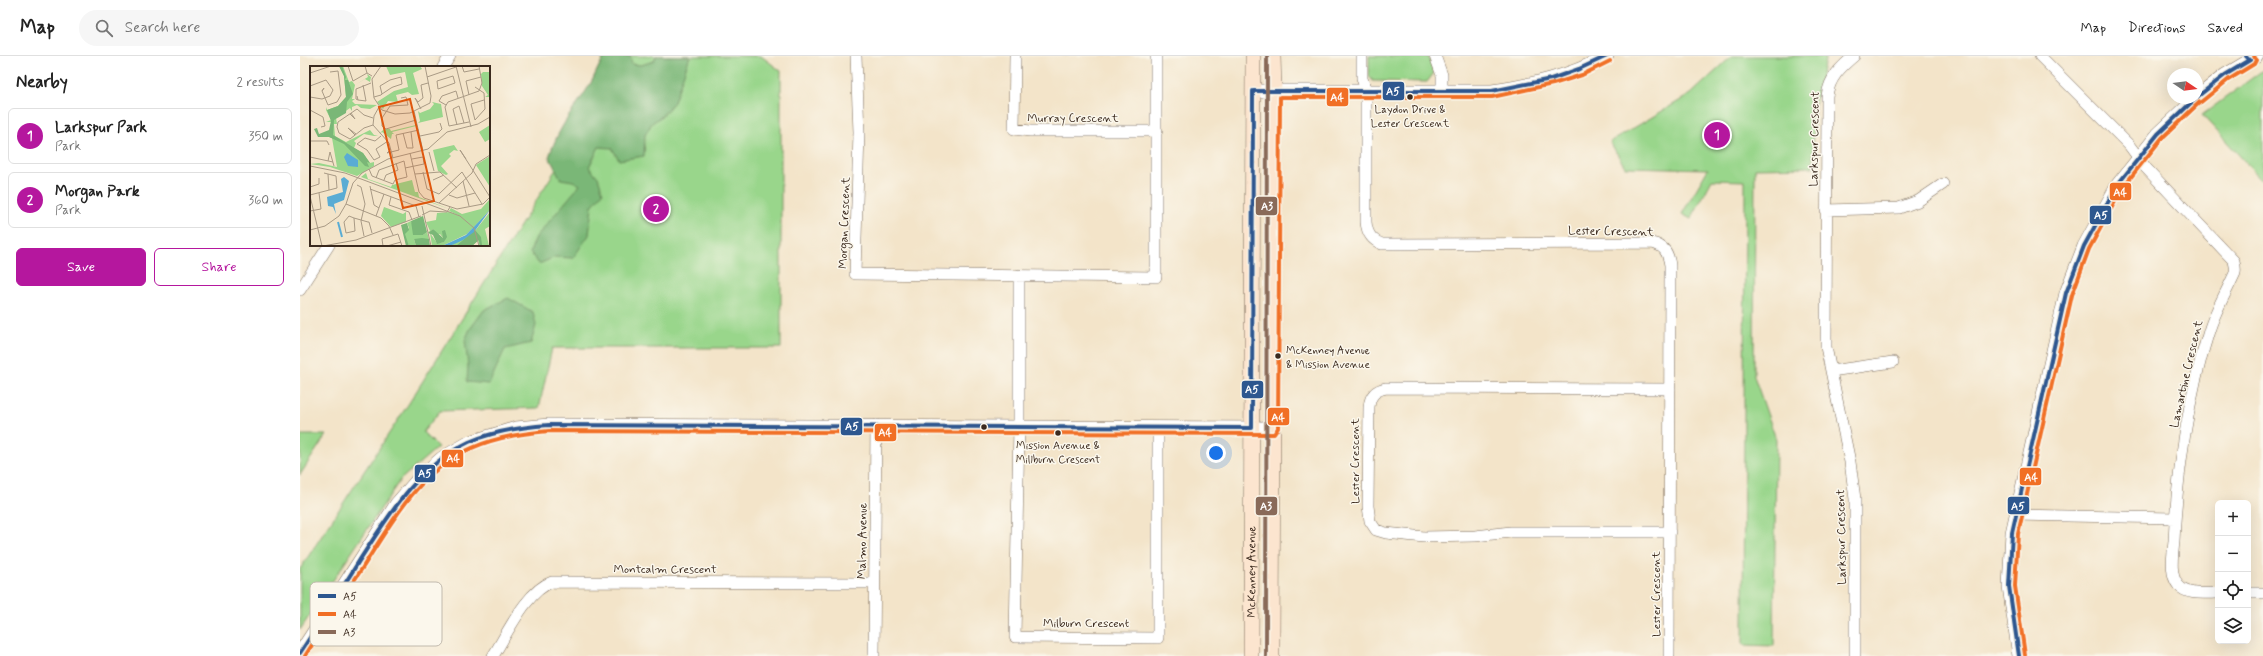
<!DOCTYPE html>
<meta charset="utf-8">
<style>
:root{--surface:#fff;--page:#f6f6f6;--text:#222;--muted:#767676;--line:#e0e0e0;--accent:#b5179e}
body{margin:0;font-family:Mynerve,sans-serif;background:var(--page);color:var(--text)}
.controls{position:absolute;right:12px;bottom:12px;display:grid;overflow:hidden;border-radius:6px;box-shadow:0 4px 16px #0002}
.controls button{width:36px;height:36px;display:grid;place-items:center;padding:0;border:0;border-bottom:1px solid var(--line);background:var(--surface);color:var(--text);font:20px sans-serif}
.compass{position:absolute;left:1867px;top:12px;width:36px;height:36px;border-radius:50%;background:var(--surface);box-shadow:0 4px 16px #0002;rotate:103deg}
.you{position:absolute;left:916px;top:397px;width:14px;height:14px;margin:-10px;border:3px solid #fff;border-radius:50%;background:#1a73e8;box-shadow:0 0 0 6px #1a73e833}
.badge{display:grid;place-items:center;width:26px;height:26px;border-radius:50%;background:var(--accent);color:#fff;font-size:13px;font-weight:700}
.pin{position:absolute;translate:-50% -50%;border:2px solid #fff;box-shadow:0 1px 4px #0006}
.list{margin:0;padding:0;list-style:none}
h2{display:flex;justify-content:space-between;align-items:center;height:52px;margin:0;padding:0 16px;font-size:17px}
h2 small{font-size:13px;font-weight:400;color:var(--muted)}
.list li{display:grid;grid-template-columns:26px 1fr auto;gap:12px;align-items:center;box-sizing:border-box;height:56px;margin:0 8px 8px;padding:0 8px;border:1px solid var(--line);border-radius:6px}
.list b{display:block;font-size:15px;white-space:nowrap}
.list p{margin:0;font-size:13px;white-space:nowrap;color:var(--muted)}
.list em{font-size:13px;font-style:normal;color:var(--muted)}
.actions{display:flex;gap:8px;padding:12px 16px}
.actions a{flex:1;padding:9px 0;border:1px solid var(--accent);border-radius:6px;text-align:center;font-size:14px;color:var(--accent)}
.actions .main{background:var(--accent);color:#fff}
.icon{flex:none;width:22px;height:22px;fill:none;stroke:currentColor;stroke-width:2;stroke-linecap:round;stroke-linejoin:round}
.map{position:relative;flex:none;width:1963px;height:600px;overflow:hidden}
header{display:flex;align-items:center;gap:24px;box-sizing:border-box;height:56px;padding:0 20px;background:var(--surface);border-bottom:1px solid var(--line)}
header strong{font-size:19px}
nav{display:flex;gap:22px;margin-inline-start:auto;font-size:14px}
.search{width:280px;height:36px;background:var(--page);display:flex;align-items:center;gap:10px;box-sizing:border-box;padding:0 14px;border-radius:22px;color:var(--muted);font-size:15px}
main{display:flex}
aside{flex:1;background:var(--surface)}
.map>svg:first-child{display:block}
.green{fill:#99d68b;stroke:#6a8054}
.forest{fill:#7ab777;stroke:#5a704a}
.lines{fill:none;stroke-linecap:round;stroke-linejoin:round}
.minor-casing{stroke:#7b6b5a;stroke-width:12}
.tertiary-casing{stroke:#7b6b5a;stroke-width:14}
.secondary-casing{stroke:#7b6b5a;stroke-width:16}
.minor{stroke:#fff;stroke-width:11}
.tertiary{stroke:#fff;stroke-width:13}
.secondary{stroke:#fce5cf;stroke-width:15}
.bus-1-casing{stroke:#fbf7ec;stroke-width:7}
.bus-2-casing{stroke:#fbf7ec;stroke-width:7}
.bus-3-casing{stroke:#fbf7ec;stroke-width:7}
.bus-1{stroke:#2d578f;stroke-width:4}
.bus-2{stroke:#f16f25;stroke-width:4}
.bus-3{stroke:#896a59;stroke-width:4}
.bus-dot{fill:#3b2a1e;stroke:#fbf7ec;stroke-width:1.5}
.labels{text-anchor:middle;stroke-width:3;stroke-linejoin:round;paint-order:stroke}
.bus-label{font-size:11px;fill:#3b2a1e;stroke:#fbf7ec}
.street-label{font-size:12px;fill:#3b2a1e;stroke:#fbf7ec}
.inset-river{fill:none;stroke:#59acd4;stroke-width:2}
.inset-road{fill:none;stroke:#a99a85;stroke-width:1}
.view{fill:#df570d;fill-opacity:0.15;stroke:#df570d;stroke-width:2}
.inset-edge{fill:none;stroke:#3b2a1e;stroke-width:2}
.key{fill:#fbf7ec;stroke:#c1baae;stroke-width:1}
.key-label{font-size:11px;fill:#3b2a1e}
.line-badge{stroke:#fbf7ec;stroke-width:1.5}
.badge-label{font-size:11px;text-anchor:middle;font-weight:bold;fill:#fff}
</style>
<header>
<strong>Map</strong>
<div class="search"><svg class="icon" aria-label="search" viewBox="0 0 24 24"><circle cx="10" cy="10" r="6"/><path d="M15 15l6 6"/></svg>Search here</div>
<nav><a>Map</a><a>Directions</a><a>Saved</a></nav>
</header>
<main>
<aside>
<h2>Nearby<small>2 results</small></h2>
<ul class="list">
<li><span class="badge">1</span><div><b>Larkspur Park</b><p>Park</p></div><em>350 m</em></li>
<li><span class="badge">2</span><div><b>Morgan Park</b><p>Park</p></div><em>360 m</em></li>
</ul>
<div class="actions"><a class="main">Save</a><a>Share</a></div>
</aside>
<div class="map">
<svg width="1963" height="600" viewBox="0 0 1963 600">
<rect width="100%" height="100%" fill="#fbf7ec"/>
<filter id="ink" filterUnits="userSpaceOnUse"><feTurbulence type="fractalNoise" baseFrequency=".025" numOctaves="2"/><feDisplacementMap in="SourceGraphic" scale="8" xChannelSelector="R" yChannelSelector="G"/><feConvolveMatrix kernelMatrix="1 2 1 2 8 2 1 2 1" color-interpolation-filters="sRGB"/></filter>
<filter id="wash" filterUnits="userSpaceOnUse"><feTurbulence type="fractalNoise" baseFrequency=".012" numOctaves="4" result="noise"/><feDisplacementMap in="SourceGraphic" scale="16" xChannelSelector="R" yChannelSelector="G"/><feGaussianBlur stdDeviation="0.9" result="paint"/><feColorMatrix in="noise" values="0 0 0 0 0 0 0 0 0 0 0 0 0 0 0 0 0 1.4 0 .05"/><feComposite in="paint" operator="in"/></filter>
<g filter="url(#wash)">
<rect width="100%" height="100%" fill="#f3e4c9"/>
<!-- green -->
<path class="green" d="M327 0H461L481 15V292H252L239 352 140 355 123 376 138 391 100 424 0 574V513L109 347Z
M1069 0H1128L1134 17 1127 26 1073 25 1069 20Z
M1432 0H1526L1514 51 1513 111 1455 112 1454 320 1476 383 1474 590 1443 589 1445 125 1412 124 1391 163 1382 158 1408 113 1325 111 1310 86 1391 38Z
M1963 14V125L1902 59Z
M0 379H26L0 419Z"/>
<!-- forest -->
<path class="forest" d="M305 0H330L332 8 341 9 354 5 356 0H390L374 46 362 60 352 67 345 79 344 100 319 104 312 92 299 91 289 111 298 121 303 137 292 150 289 179 273 202 255 201 239 208 230 196 236 181 280 129 273 125 261 123 249 101C260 68 272 57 289 30 295 21 298 9 305 0Z
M208 242 233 256 236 269 231 287 205 293 189 328 167 326 168 310 165 284 170 273 184 254Z"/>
</g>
<g filter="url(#ink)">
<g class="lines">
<defs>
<path id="minor" d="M556 0 559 76 555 218 856 221V0
M715 0 714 73 730 75H857
M1062 0V22L1066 35V166C1067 177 1071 184 1082 188L1352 187C1365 190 1368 197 1370 209L1369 600
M1135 0 1142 19V35
M1554 0C1541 11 1529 22 1527 40L1526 291 1550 406 1555 443V600
M1740 0 1829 89 1846 112 1934 205C1935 209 1936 213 1935 217 1926 237 1915 255 1909 275 1888 340 1877 417 1874 485 1873 498 1869 518 1878 529 1887 540 1905 537 1918 537
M143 11 150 0
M1526 154 1599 152 1618 145 1643 128
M719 219V370L715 581 858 582V371
M0 234 29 189
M1531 315 1593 306
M1370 333 1086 332C1075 334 1070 340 1069 351L1068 450 1070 465 1076 474 1086 477 1124 481 1175 480 1211 476H1370
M1716 459 1875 462
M1948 537H1963
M193 600C207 578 227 534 252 526L574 527
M574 600 576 369"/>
<path id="tertiary" d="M953 35H1192C1232 29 1271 20 1307 0
M1897 41 1925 19 1957 0
M0 597 97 447 118 423 142 402 170 386 216 372 249 369 972 372
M1719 600 1709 530 1712 477 1766 237 1784 190 1818 128 1858 78 1896 42"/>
<g id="secondary">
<path id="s1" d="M951 600 953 0"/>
<path d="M972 600 974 35 973 0"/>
</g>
</defs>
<!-- minor casing -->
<use href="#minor" class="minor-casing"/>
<!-- tertiary casing -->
<use href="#tertiary" class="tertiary-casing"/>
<!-- secondary casing -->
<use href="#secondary" class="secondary-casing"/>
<!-- minor -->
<use href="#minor" class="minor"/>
<!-- tertiary -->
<use href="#tertiary" class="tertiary"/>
<!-- secondary -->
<use href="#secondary" class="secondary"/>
<defs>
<path id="bus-1" d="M1897 41 1925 19 1950 4 1946 0
M0 597C20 566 40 536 59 505 89 459 117 411 169 386 194 375 222 371 249 369L952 372 953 35H1192L1251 23 1279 13 1307 0
M1719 600 1709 530 1712 477 1766 237 1784 190 1818 128 1858 78 1896 42"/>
<path id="bus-2" d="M1901 46 1928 24 1954 8 1956 4 1954 0
M1725 599 1715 530 1718 478 1772 239 1789 193 1823 131 1862 82 1900 46
M5 600C24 570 44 540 63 511 92 465 120 414 172 392 197 381 223 377 249 375L974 378 978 372 980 41H1192L1253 28 1282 19 1310 5"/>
<path id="bus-3" d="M966 600 967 0"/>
</defs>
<!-- bus-1 casing -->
<use href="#bus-1" class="bus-1-casing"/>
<!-- bus-2 casing -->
<use href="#bus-2" class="bus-2-casing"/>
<!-- bus-3 casing -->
<use href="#bus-3" class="bus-3-casing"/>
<!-- bus-1 -->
<use href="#bus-1" class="bus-1"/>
<!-- bus-2 -->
<use href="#bus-2" class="bus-2"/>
<!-- bus-3 -->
<use href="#bus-3" class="bus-3"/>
</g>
</g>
<!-- markers -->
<g class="bus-dot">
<circle cx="1110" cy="41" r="3.5"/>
<circle cx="978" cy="300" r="3.5"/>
<circle cx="684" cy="371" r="3.5"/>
<circle cx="758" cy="377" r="3.5"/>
</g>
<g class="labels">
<!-- bus labels -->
<g class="bus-label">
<text x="1110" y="57">Laydon Drive &amp;<tspan x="1110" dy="14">Lester Crescent</tspan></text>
<text x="986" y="298" text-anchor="start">McKenney Avenue<tspan x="986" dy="14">&amp; Mission Avenue</tspan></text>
<text x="758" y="393">Mission Avenue &amp;<tspan x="758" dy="14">Millburn Crescent</tspan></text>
</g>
<!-- street labels -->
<g class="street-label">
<text x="773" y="66">Murray Crescent</text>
<text transform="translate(1514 83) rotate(-89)" y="4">Larkspur Crescent</text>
<text transform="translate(544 167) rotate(-88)" y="4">Morgan Crescent</text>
<text transform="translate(1311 175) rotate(1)" y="4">Lester Crescent</text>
<text transform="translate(1886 318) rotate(-77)" y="4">Lamartine Crescent</text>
<text transform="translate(1055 405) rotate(-90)" y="4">Lester Crescent</text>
<text transform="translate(1541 481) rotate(-91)" y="4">Larkspur Crescent</text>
<text transform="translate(562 485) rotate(-89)" y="4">Malmo Avenue</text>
<text x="365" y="517">Montcalm Crescent</text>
<text dy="4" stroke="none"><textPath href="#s1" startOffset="84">McKenney Avenue</textPath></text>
<text transform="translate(1356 538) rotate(-90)" y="4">Lester Crescent</text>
<text x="786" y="571">Milburn Crescent</text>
</g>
</g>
<!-- overview -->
<g transform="translate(10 10)">
<rect width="180" height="180" fill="#f3e4c9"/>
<path d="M29 0H33L39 16 42 15 45 19 58 11 57 8 61 11 60 16 55 13 45 19 42 33H45L42 35 45 38 67 39 60 43 51 42 47 39 42 41V45L40 42 26 52 27 58H24L25 70 36 76 60 64 64 69H68L64 70 54 68 44 75 46 77 44 82 53 87 60 97 64 96V100L47 110 20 101 0 98 9 97 27 101 22 72 19 71 21 56H16L21 54 16 44 17 41V44L28 40 36 31 34 10ZM76 0H110L112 3 103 7 109 28 102 29 98 26 86 29 88 36 78 35 73 43 67 36 84 25 98 21 95 6 80 9ZM173 6H180V31H175L178 29 172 20 171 8ZM122 36 131 38 133 51 108 57 110 55 108 45 110 47 120 43 124 38ZM106 59V60L82 66 84 68H82L81 73 72 66 69 68 74 63H80L81 65ZM180 59V73L175 76 169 66ZM144 79 148 85 144 84 139 88 141 90 131 100 138 108 136 109 128 105 123 84ZM180 90V121L166 99ZM56 107 58 113 81 121 82 119 102 114 105 126H108L109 131 139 143 51 111ZM180 133V144L157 168 132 180H122L120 167 127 177 134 176 135 170 133 172 130 168 127 169 123 163 118 167V166L120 165 116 156 126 154 127 147 140 146 150 150 139 145 141 142 152 148 171 143ZM74 141 93 148 96 146V156L81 161 71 150ZM180 146V160L175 163 179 180H169L168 174 162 180H140L164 166ZM101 155 106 168 113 169 117 166 119 173H104L106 180H99L95 171 94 168 99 162 97 157Z" fill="#99d68b"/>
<path d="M29 0H32L36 11 35 14H38L43 28 37 36 36 47 24 54 23 69 53 87 60 97 57 96 59 101 55 100 34 78 19 71H8L4 63 7 62 9 68 19 64 21 55 17 44 28 40 36 31 34 10ZM113 150 117 166 113 169H103L101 155ZM97 157 99 164 95 168 99 180H96L91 159ZM123 163 133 172 132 165 135 164 137 171 134 176 127 178 123 169 118 167ZM165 164 171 171 172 179 170 180 168 169 169 174 162 180H146ZM112 172 119 173 120 180H106L104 173Z" fill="#7ab777"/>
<path d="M37 87 48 94V101L38 100 34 91ZM34 111 39 115 34 134 24 138 26 148 23 141 18 140 17 131 33 126 31 113ZM180 144 164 166 153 174 140 180H132L156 169Z" fill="#59acd4"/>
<path class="inset-river" d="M28 156 32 171"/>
<path class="inset-road" d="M38 0 43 15 57 7M55 0 57 7 62 10M71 0 62 13 64 32 72 44 85 48 100 47 120 37 121 30 115 0M146 0 161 61M152 0 154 6 169 3M0 7 21 0M143 10 145 17 128 23 127 15ZM117 11 146 1M0 20 16 14 23 24 20 30 12 33 0 31M165 21 174 27 175 43 165 54 161 38 174 34M12 25 14 22 12 25 18 39 27 36 31 29 28 5 20 6M159 29 156 15 171 11M47 30 48 34 46 33V23L61 17M64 31 71 29 72 28 81 22 83 21 92 18 91 11 80 14 70 20 72 28M91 32 96 31 98 39 80 40 72 52V60L76 63 106 54M48 34 56 35 53 19M108 36 113 32 111 19 118 17M108 36 105 32 111 43M136 39 129 35 132 30 146 25 148 32M69 41 64 50 63 59 79 77 83 92M0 44 13 51 15 60 11 61M104 45 113 85M40 48 45 53 41 47M63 52 54 49 47 43 28 56 27 61 29 67 40 73 54 62 63 59M159 56 139 60 135 41 138 36 169 25 172 17 169 0M147 59 143 43 149 40 154 57M93 67 97 82H103L101 66M45 69 38 62 46 68M71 70 65 75 55 72 47 78 57 84 64 94 70 91 66 83 78 75M110 70 129 66 132 63 130 57M0 75H17L19 79M81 83 77 87 89 84 86 69 109 64M119 86 124 105M100 87 109 126 114 132 147 143 173 138 180 131M0 91 23 96M156 93 150 84 180 131M18 95 20 86 24 100M0 100 35 107 150 150 164 162 169 180M95 102 114 98 113 91 102 93M59 103 62 110 83 118 85 114 97 111 94 95 69 104 66 112M113 106 117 123 129 128 152 106 172 138M18 108 19 124M105 108 130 106 147 122M74 114 76 109 88 104 86 97M123 114 134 109M153 115 159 140M47 119 51 121 55 138 51 155 54 170M60 120 64 139 69 142M0 121 9 118V112M60 123 106 140 109 151M0 129 27 122 26 110 14 107M139 129 147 132 165 127M0 130 12 180M81 131 79 139 99 146 102 154M129 137 162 107 166 98 180 89M36 138 71 152 79 160 83 169M112 140 121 180M0 145 11 143 9 127M112 149 120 145 137 146 140 141M66 150 74 128M44 152 45 165 36 167 34 156 39 150 44 152 58 156H59L62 167M0 164 15 160 29 150 36 138 43 117 52 107 78 93 118 83 137 66 168 58 180 51M13 180 46 174 111 150M73 180 72 173 88 168 92 180M77 180 91 176"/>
<path class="view" d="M100 33 124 135 93 142 69 41Z"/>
<rect width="180" height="180" class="inset-edge"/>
</g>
<!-- legend -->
<rect x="10" y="526" width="132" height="64" rx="6" class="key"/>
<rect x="18" y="538" width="18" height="4" fill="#2d578f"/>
<rect x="18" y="556" width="18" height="4" fill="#f16f25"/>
<rect x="18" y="574" width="18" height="4" fill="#896a59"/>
<g class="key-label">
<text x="43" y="544">A5</text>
<text x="43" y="562">A4</text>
<text x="43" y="580">A3</text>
</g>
<g class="line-badge">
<rect x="1082" y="25" width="23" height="20" rx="4" fill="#2d578f"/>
<rect x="1026" y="31" width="23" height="20" rx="4" fill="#f16f25"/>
<rect x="1809" y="126" width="23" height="19" rx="4" fill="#f16f25"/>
<rect x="955" y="140" width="23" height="20" rx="4" fill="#896a59"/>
<rect x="1789" y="149" width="23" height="20" rx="4" fill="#2d578f"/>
<rect x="941" y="324" width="23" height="19" rx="4" fill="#2d578f"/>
<rect x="967" y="351" width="23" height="19" rx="4" fill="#f16f25"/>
<rect x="540" y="361" width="23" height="19" rx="4" fill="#2d578f"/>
<rect x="574" y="367" width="23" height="19" rx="4" fill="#f16f25"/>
<rect x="141" y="393" width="23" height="19" rx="4" fill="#f16f25"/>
<rect x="114" y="408" width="22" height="19" rx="4" fill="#2d578f"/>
<rect x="1719" y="411" width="23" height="19" rx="4" fill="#f16f25"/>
<rect x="1707" y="440" width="23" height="19" rx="4" fill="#2d578f"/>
<rect x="955" y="440" width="23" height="20" rx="4" fill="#896a59"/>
</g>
<g class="badge-label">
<text x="1093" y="39">A5</text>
<text x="1037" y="45">A4</text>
<text x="1820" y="140">A4</text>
<text x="967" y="154">A3</text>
<text x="1801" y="163">A5</text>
<text x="952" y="337">A5</text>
<text x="978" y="365">A4</text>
<text x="552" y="374">A5</text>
<text x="585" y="380">A4</text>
<text x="153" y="406">A4</text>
<text x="125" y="421">A5</text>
<text x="1731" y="425">A4</text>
<text x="1718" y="454">A5</text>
<text x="966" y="454">A3</text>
</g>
</svg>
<div class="controls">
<button>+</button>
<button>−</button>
<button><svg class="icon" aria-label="locate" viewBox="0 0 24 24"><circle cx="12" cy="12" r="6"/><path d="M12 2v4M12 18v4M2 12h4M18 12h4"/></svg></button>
<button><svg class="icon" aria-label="layers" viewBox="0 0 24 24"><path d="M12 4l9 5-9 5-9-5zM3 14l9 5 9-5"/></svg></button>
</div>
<svg class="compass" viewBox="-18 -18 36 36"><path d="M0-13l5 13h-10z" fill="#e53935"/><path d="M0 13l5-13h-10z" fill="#767676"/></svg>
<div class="you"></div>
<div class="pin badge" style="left:1417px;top:79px">1</div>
<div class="pin badge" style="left:356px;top:153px">2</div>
</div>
</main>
